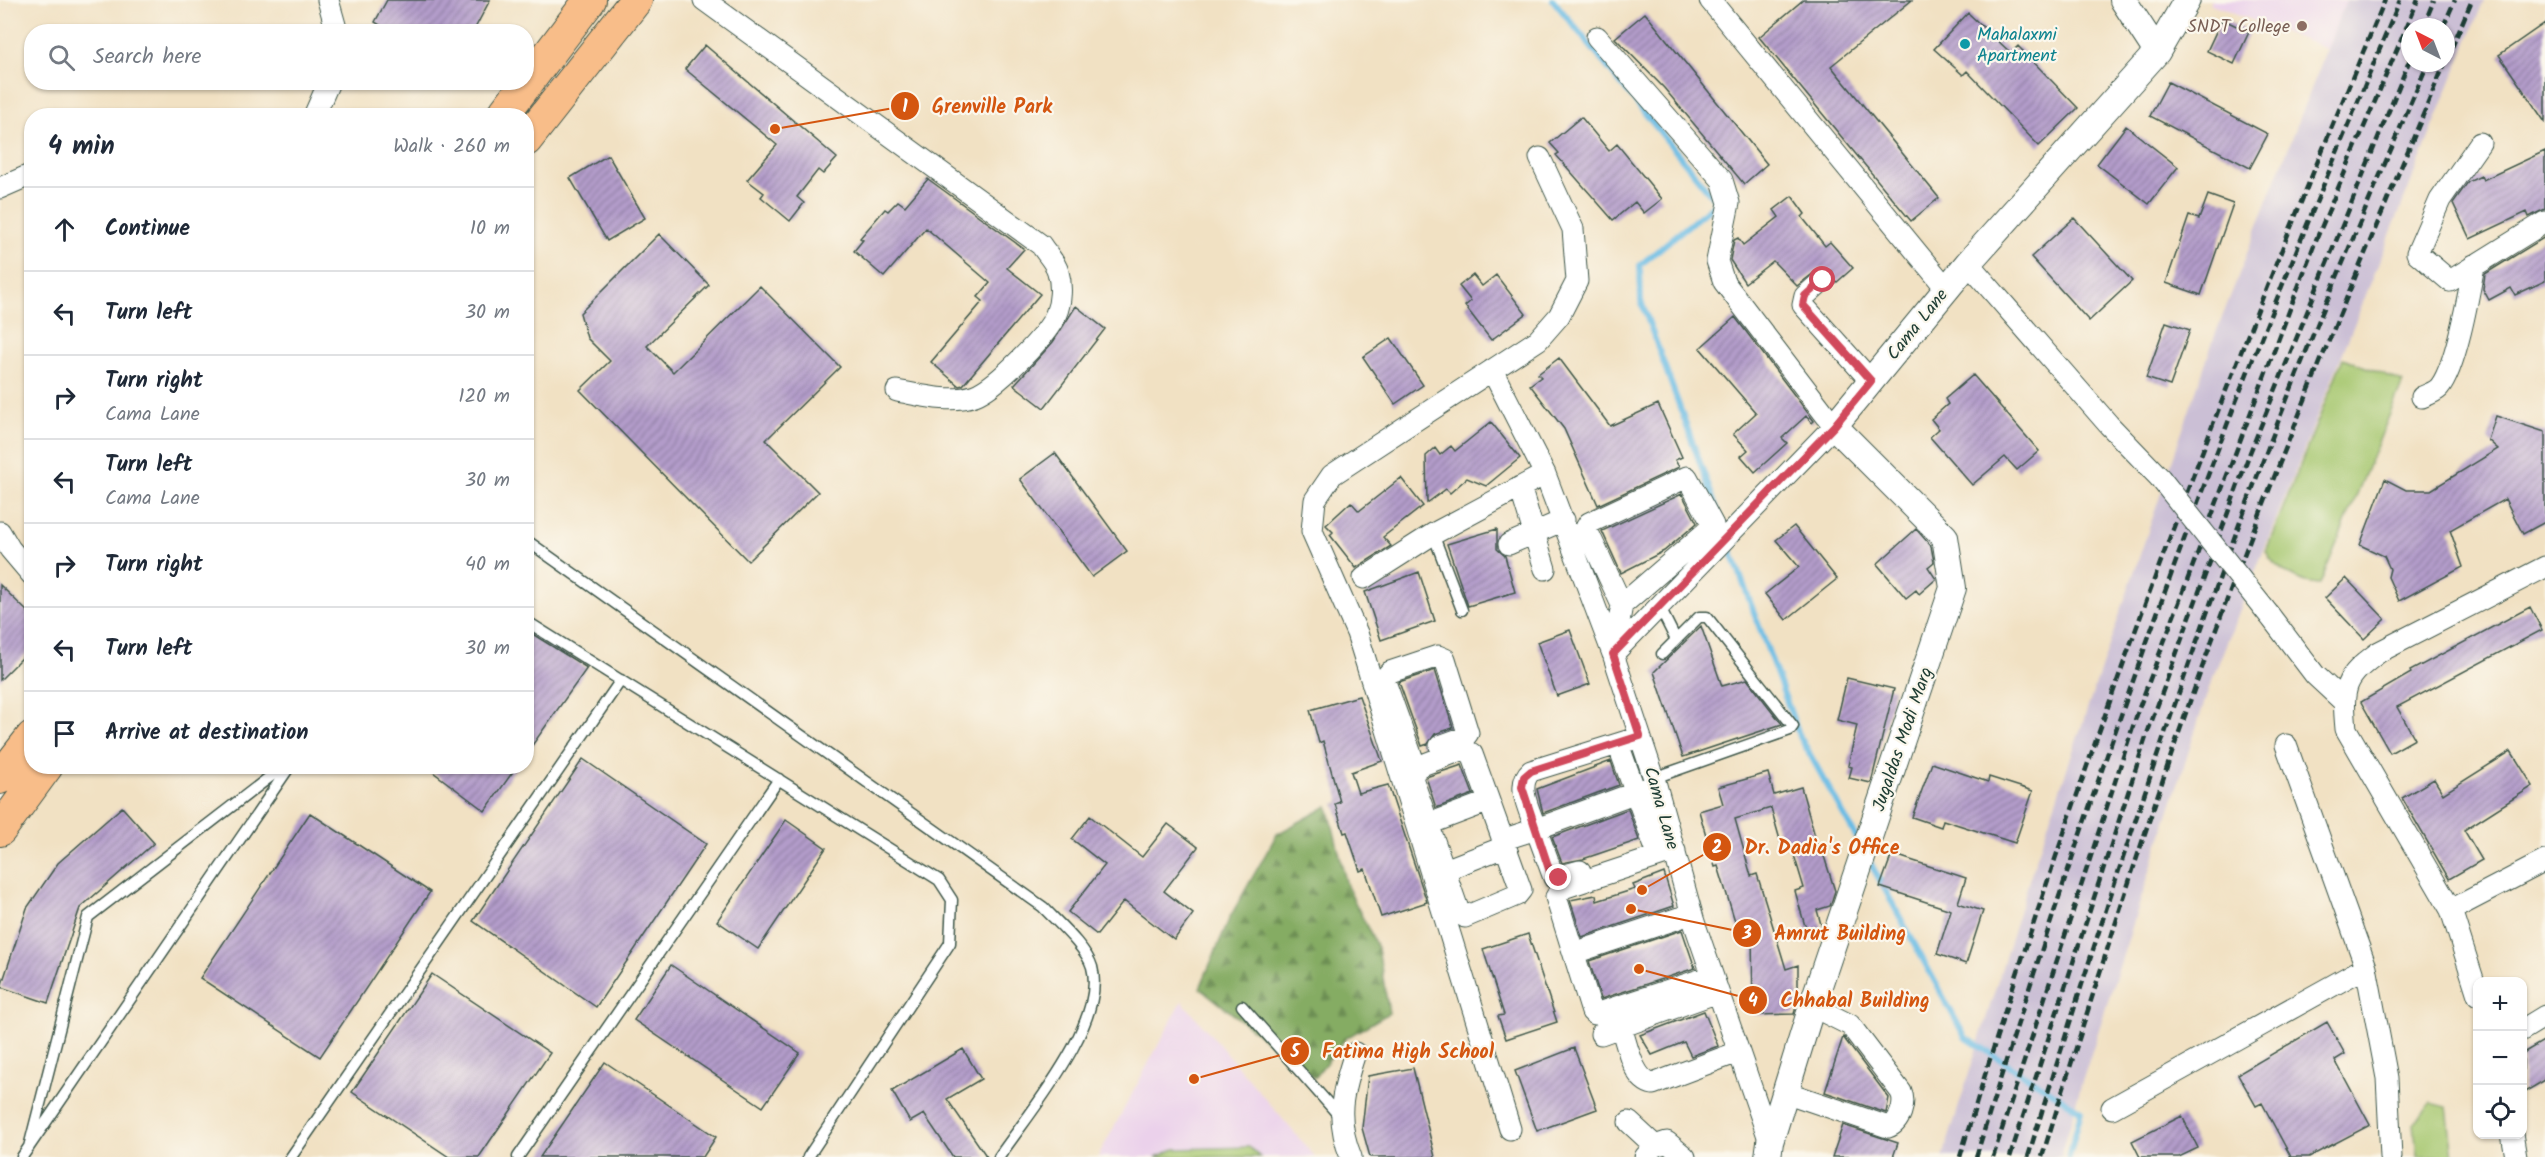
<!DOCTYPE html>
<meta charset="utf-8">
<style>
:root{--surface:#fff;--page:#f2f2f3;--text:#1f2937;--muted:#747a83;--line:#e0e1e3}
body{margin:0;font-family:Kalam,sans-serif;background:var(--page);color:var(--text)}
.controls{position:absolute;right:18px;bottom:18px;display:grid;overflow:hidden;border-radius:12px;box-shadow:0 2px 4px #0004}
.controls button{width:54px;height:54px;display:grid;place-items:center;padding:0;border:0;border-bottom:2px solid var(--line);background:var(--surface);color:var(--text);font:30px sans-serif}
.compass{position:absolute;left:2401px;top:18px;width:54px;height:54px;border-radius:50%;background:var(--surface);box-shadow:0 2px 4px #0004;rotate:318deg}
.stop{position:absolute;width:18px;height:18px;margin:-14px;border:4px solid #d1495b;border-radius:50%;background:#fff}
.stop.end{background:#d1495b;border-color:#fff;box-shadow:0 2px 6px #0008}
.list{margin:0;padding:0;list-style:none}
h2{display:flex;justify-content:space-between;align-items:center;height:78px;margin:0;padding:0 24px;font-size:26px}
h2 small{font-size:20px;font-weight:400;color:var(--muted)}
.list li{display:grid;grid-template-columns:39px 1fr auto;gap:18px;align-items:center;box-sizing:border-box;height:84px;padding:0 24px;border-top:2px solid var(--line)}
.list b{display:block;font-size:22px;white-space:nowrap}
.list p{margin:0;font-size:20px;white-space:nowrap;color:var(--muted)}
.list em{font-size:20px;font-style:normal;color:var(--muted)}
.icon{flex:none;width:33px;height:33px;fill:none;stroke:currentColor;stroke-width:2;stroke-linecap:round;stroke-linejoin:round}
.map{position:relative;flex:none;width:2545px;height:1157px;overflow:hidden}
.search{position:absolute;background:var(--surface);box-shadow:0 2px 4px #0004;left:24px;top:24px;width:510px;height:66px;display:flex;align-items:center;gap:15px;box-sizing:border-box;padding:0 21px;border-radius:24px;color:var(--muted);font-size:22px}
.panel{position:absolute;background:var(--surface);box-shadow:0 2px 4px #0004;left:24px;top:108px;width:510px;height:666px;border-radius:24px}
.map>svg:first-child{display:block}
.built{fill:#ebd1eb}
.industrial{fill:#cbbfd5;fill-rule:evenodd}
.forest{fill:url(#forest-firs);stroke:#52744c;stroke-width:1.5}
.green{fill:#a7c871;stroke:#638252;stroke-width:1.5}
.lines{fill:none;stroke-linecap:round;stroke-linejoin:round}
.stream{stroke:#68bbe4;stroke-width:6}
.building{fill:url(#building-hatch)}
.service-casing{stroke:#3e5649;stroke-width:13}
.minor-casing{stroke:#3e5649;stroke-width:23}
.tertiary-casing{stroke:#3e5649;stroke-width:28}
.primary-casing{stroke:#3e5649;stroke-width:34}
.service{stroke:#fff;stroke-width:10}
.minor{stroke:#fff;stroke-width:21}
.tertiary{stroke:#fff;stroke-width:26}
.primary{stroke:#f8bd89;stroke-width:32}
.rail{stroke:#1f3d34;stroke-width:4.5;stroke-dasharray:9 4.5;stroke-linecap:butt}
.minor-bridge-casing{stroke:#3e5649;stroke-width:23;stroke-linecap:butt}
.minor-bridge{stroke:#fff;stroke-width:21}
.route{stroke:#d1495b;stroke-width:8}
.education-dot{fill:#8d6e63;stroke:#fbf7ec;stroke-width:2}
.culture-dot{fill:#0f9aa8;stroke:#fbf7ec;stroke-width:2}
.labels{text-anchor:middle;stroke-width:4.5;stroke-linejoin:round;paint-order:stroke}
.education-label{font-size:18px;fill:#785e54;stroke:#fbf7ec;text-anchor:end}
.culture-label{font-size:18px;fill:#0d838f;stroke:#fbf7ec;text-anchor:start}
.street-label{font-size:18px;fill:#1f3d34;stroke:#fbf7ec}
.leader{fill:none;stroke:#d45610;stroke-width:2}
.callout-dot{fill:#d45610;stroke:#fbf7ec;stroke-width:2}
.mark-label{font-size:18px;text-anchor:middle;font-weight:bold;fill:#fff}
.callout-label{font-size:20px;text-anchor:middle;font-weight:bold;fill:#d45610;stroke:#fbf7ec;stroke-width:4.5;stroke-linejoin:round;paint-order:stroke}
</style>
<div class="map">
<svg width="2545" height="1157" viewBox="0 0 2545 1157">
<defs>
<pattern id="forest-firs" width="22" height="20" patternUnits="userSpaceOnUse" patternTransform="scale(1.5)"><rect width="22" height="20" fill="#85ac63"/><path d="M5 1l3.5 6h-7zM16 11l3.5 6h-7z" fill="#6c8d52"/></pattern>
<pattern id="building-hatch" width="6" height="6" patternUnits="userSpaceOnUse" patternTransform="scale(1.5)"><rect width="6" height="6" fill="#b39cca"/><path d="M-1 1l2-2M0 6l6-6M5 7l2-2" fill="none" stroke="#9180a5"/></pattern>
</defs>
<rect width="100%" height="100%" fill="#fbf7ec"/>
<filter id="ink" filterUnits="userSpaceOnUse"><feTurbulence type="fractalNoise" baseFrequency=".0167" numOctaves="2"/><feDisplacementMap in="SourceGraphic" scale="12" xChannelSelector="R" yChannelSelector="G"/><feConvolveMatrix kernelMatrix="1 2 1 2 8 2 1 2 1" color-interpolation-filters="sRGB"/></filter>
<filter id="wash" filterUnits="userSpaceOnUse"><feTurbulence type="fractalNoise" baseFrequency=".008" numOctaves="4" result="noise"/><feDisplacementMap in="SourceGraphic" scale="24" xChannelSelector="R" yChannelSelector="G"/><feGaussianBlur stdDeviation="1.35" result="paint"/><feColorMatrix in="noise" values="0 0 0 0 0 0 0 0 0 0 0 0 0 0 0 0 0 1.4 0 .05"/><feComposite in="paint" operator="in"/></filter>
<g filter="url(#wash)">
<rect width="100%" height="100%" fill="#f1e1c3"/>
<!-- built -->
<path class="built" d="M2211 0H2346L2327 49 2209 3Z
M1182 1001 1315 1157H1098Z"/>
<!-- industrial -->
<path class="industrial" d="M2346 0H2484L2211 682 2081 1085 2061 1157H1943L2030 877 2214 338ZM2410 27H2446V63H2410Z"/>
<!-- forest -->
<path class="forest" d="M1328 806 1347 886 1378 949 1389 1013 1346 1038 1314 1078 1200 988 1230 917 1277 834Z"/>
<!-- green -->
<path class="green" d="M2343 358 2403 382 2320 584C2301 584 2273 569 2266 551Z
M2431 1103 2447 1107 2453 1157H2417L2414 1123Z
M1249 1147 1260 1157H1156L1175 1149Z"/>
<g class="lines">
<!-- stream -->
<path class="stream" d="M1553 0 1717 202 1640 265 1641 301 1719 515
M1728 542 1799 735 1859 842
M1870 862 1965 1037 2081 1111 2069 1157"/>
</g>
<g id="blocks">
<!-- building -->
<path class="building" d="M387 0H490L473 32H391L375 22Z
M1803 0H1912L1831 66 1939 198 1911 221 1759 37Z
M1645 13 1767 164 1744 184 1664 88 1615 38Z
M1968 13 2011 53 2018 46 2078 108 2039 146 1967 71 1963 75 1934 49Z
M2222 19 2249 32 2234 64 2207 51Z
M2545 23V122L2499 55Z
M705 45 837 158 823 174 818 170 797 197 804 203 790 221 761 197 764 193 747 180 777 145 685 69Z
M2168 82 2268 134 2250 168 2150 116Z
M1581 117 1609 151 1617 144 1662 199 1644 213 1635 202 1613 220 1556 155 1559 153 1550 143Z
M2126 126 2178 167 2149 204 2097 164Z
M2545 151V209L2529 217 2527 212 2470 239 2453 203 2468 182 2481 176 2483 180Z
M608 155 645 218 607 241 570 178Z
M928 179 1024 249 1007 268 1040 294 963 385 959 386 931 362 983 301 978 297 990 283 926 228 884 277 854 251 863 240 860 238 885 209 888 211 898 201 905 206Z
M2208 195 2233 204 2201 295 2166 283 2189 216 2199 219Z
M1792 196 1805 214 1802 217 1825 246 1830 242 1853 268 1836 283 1832 271 1820 268 1797 286 1773 261 1745 283 1730 260 1734 240 1738 238 1743 245 1779 217 1774 210Z
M2074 218 2132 281 2089 321 2031 257Z
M659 234 709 285 647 346 673 372 760 286 840 367 766 440 818 492 748 561 580 390 610 361 587 338 580 313Z
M2545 237V281L2515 295 2511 288 2489 300 2483 289 2485 274Z
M1473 275 1482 286 1496 275 1526 314 1491 340 1465 306 1471 301 1459 286Z
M1076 306 1105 329 1044 408 1014 385 1053 342Z
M1735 317 1814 421 1812 423 1806 416 1782 438 1787 443 1755 472 1741 456 1748 450 1733 434 1756 413 1700 348Z
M2166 322 2190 330 2170 386 2146 378Z
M1391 338 1423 385 1395 404 1363 357Z
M1559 358 1610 426 1658 404 1682 457 1675 460 1679 467 1598 505 1564 429 1530 385 1541 377 1538 374Z
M1973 375 2039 451 2017 470 2005 457 1972 485 1930 437 1939 429 1931 419 1948 404 1945 399Z
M2496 416 2545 432V522L2523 534 2505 499 2450 530 2463 567 2399 601 2388 577 2390 569 2384 556 2360 545 2385 479 2406 490H2431L2498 449 2488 440Z
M1491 422 1520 458 1486 486 1467 478 1450 493 1446 489 1427 503 1426 456 1435 448 1440 455 1451 446 1455 451Z
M1055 453 1127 551 1092 577 1020 479Z
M1401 478 1423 506 1383 537 1391 546 1356 568 1330 535 1333 532 1326 525 1351 502 1359 511Z
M1682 494 1697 523 1664 551 1621 573 1602 531Z
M1794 526 1837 579 1786 620 1765 594 1799 567 1776 540Z
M1497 529V549L1505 556 1515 592 1468 606 1447 544Z
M1916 529 1931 546 1934 562 1928 567 1936 579 1919 594 1916 590 1906 598 1877 564Z
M1419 572 1435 621 1381 640 1365 592Z
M2346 578 2385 619 2364 639 2325 598Z
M0 585 32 616V648L0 680Z
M2530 607 2542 630 2397 707 2415 739 2390 753 2361 702 2411 673 2410 671Z
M1701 626 1722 686 1747 679 1782 724 1683 757 1654 672Z
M526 630 587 668 526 754Z
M1570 630 1590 684 1557 696 1537 642Z
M1435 670 1453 728 1435 734 1428 744 1422 746 1399 682Z
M1847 678 1894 689 1871 783 1849 778 1852 767 1848 766 1857 725 1837 720Z
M1359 696 1382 761 1351 772 1358 793 1388 785 1427 902 1381 917 1365 869 1360 871 1347 832 1344 833 1335 804 1340 802 1323 741 1319 743 1310 710Z
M2511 751 2533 786 2464 830 2482 860 2449 879 2402 798 2434 779 2443 794Z
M583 759 706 844 596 1007 473 921Z
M1611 761 1619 785 1543 813 1537 789Z
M1932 763 1988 782 1989 777 2033 791 2015 843 1943 820 1941 827 1912 817Z
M1462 765 1473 794 1436 808 1426 777Z
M425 766H517L485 811Z
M1768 773 1774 795 1801 787 1820 854 1823 853 1835 891 1830 906 1817 910 1822 928 1807 933 1795 891 1804 888 1791 845 1782 847 1771 808 1735 819 1751 876 1757 874 1786 969 1798 965V1000L1794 1014 1753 1015 1752 930 1739 934 1718 866 1715 867 1699 811 1723 804 1718 787Z
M122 807 154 843 80 908 48 1003 1 987 27 908 58 863Z
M1628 809 1639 840 1583 859 1562 863 1552 837Z
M310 813 430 892 320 1057 200 978Z
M1090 816 1142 857 1168 824 1198 847 1164 891 1193 914 1174 940 1124 901 1097 935 1068 912 1105 865 1072 839Z
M786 820 826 848 758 949 717 921Z
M1892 854 1966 878 1958 903 1983 911 1966 964 1937 954 1951 910 1880 887Z
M1664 873 1674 906 1582 937 1570 900 1596 895 1597 901 1635 889 1633 885Z
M1682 930 1695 968 1601 999 1589 961Z
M1528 934 1557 1022 1506 1039 1498 1016 1504 1015 1483 949Z
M671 965 800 1053 763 1107 634 1020Z
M432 974 550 1053 479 1157H449L352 1092Z
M1704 1011 1718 1046 1691 1056 1684 1042 1652 1055 1640 1035Z
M2327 1022 2345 1054 2335 1060 2370 1125 2309 1157H2291L2262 1103 2256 1106 2238 1074Z
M1843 1037 1889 1098 1886 1113 1825 1092Z
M2545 1040V1080L2523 1093V1053Z
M1574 1048 1597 1109 1537 1131 1515 1071Z
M963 1049 981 1079 947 1099 987 1157H953L924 1114 910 1122 892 1091Z
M605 1062 716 1137 703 1157H540Z
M1413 1068 1435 1157H1370L1362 1128 1368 1076Z
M2182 1116 2198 1148 2179 1157H2140L2132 1141Z
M1843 1125 1898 1143 1893 1157H1832Z"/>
</g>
</g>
<g filter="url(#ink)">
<use href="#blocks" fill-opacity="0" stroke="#3e5649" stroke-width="1.5"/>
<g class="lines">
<defs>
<path id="service" d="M1433 534 1462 610
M526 540 1043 907C1057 922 1086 947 1092 967 1107 1022 1029 1113 999 1157
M1659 606 1676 640
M526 621 939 880 952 900 950 943 808 1157
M1654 778 1790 730 1793 726 1707 617H1699L1662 654
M1242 1006 1341 1118
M29 1147 88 917 284 766
M22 1157 290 766
M291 1157 621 680
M518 1157 779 779"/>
<path id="minor" d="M328 0 337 32
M704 0 1041 245C1046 253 1056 263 1058 272 1062 285 1061 302 1056 314 1048 335 996 387 975 395 951 404 920 395 897 391
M1710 0 1946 288
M1597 37 1722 180 1729 203 1717 261 1724 282 1834 426 1613 654
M314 116 329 82
M2480 143 2440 200 2417 253 2450 281 2545 222
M0 188 32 174
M1968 263 2109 425 2160 478
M1823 280 1805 296 1803 305 1871 381
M1492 370 1545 474 1613 654 1654 778 1694 922 1770 1142
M2422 397C2427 395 2435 392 2439 388 2456 368 2469 293 2474 265
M1520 487 1545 569
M0 532 10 549 32 575
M1509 544 1564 520
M1364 578 1433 534 1545 474
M2270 616 2315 675 2343 701
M1613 654 1622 605 1586 528 1589 523 1687 477 1713 525 1712 527 1622 605
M1640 737 1531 771C1515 785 1530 811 1536 829L1656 785
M1618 744 1654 844
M2286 745 2366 967 2387 1078 2391 1157
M1464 749 1472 754 1521 890 1517 895 1465 917 1459 912 1412 778 1417 767Z
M1412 757 1384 679 1390 672 1438 656 1445 659 1468 733 1465 737 1440 746
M1418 828 1487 802
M1502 840 1536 829 1554 878 1580 871
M1675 851 1563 888 1556 897 1592 1012 1595 1014 1712 976
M1432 875 1504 847
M2451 910 2545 861
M1574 953 1679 918
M2478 995 2451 910 2346 729C2342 686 2344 678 2379 652L2545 567
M1621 1027C1627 1044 1633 1081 1653 1084L1738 1052
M2522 1030 2545 1016
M1601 1034 1718 992
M1785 1092 1888 1127C1900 1123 1906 1103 1901 1092L1850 1025 1812 1006
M2112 1108 2366 967
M1629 1122 1655 1146
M1510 1129 1357 633 1312 531 1315 500 1332 475 1538 340 1559 316 1577 281 1573 229 1540 158
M2512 1134 2516 1157
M1351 1157C1335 1118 1342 1092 1355 1053
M1645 1157 1655 1146 1667 1142 1685 1157"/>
<path id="tertiary" d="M2123 0 2157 52
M1768 1157 1770 1142 1812 1006 1953 588 1945 537 1834 426 1968 263 2157 52 2187 0"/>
<path id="primary" d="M502 116 590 0
M526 140 636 0
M0 778 32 737
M0 830 47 766"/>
</defs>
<!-- service casing -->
<use href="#service" class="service-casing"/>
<!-- minor casing -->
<use href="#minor" class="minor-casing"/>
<!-- tertiary casing -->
<use href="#tertiary" class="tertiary-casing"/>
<!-- primary casing -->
<use href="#primary" class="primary-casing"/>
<!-- service -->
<use href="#service" class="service"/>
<!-- minor -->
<use href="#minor" class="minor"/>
<!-- tertiary -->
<use href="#tertiary" class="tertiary"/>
<!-- primary -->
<use href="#primary" class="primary"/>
<!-- rail -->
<path class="rail" d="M2423 27 2434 0
M2443 27 2455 0
M2446 61 2472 0
M1960 1157C2078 763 2225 378 2385 0
M1976 1157C2052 910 2135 666 2227 425 2282 282 2342 141 2400 0
M1993 1157 2139 708 2316 240 2418 0
M2010 1157 2147 734 2249 455 2410 59
M2028 1157C2100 922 2177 688 2264 458 2315 325 2372 194 2428 63
M2042 1157C2085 1019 2128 881 2175 744 2255 513 2350 288 2445 63"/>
<defs>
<path id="minor-bridge" d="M2160 478 2270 616"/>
</defs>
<!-- minor-bridge casing -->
<use href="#minor-bridge" class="minor-bridge-casing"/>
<!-- minor-bridge -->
<use href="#minor-bridge" class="minor-bridge"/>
</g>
</g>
<g class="lines" filter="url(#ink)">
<!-- route -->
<path class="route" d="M1559 878H1554L1550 872 1522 787 1524 777 1531 771 1640 736 1613 654 1834 426 1871 381 1803 305 1805 296 1823 280"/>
</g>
<!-- markers -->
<circle class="education-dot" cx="2302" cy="26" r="6"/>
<circle class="culture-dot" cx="1965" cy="44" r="6"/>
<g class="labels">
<!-- education labels -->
<g class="education-label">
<text x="2290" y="32">SNDT College</text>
</g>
<!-- culture labels -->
<g class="culture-label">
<text x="1977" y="40">Mahalaxmi<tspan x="1977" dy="21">Apartment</tspan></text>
</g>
<!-- street labels -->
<g class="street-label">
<text transform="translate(1917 324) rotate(-51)" y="6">Cama Lane</text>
<text transform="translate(1902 739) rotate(-71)" y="6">Jugaldas Modi Marg</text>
<text transform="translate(1662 808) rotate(74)" y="6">Cama Lane</text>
</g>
</g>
<!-- callouts -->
<path class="leader" d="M775 129L905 106M1642 890L1717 847M1631 909L1747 933M1639 969L1753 1000M1194 1079L1295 1051"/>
<g class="callout-dot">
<circle cx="775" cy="129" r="6"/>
<circle cx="1642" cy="890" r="6"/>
<circle cx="1631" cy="909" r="6"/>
<circle cx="1639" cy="969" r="6"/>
<circle cx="1194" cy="1079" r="6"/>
<circle cx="905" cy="106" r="15"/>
<circle cx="1717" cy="847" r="15"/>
<circle cx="1747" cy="933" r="15"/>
<circle cx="1753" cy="1000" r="15"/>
<circle cx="1295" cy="1051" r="15"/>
</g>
<g class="mark-label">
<text x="905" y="112">1</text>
<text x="1717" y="853">2</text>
<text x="1747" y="939">3</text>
<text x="1753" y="1006">4</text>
<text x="1295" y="1057">5</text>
</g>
<g class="callout-label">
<text x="992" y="113">Grenville Park</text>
<text x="1822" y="854">Dr. Dadia's Office</text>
<text x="1840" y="940">Amrut Building</text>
<text x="1855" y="1007">Chhabal Building</text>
<text x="1408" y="1058">Fatima High School</text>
</g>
</svg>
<div class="controls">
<button>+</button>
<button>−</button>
<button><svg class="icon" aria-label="locate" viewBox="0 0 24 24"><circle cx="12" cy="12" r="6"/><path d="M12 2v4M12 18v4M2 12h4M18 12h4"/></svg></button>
</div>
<svg class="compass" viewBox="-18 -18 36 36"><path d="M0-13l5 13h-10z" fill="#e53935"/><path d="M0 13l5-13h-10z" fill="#747a83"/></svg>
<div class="stop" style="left:1823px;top:280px"></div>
<div class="stop end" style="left:1559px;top:878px"></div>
<div class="search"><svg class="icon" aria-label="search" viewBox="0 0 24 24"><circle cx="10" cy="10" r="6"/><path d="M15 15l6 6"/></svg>Search here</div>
<section class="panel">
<h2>4 min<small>Walk · 260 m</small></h2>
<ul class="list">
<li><svg class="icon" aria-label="ahead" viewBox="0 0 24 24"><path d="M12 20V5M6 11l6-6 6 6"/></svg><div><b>Continue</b></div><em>10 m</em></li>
<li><svg class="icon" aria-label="left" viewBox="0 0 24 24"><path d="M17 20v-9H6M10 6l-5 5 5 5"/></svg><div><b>Turn left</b></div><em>30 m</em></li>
<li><svg class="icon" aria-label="right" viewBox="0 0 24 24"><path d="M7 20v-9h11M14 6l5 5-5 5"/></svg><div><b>Turn right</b><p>Cama Lane</p></div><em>120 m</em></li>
<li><svg class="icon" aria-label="left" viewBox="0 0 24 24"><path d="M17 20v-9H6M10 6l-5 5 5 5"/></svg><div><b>Turn left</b><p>Cama Lane</p></div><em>30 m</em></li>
<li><svg class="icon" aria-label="right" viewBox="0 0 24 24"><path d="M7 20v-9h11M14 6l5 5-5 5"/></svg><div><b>Turn right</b></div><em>40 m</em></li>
<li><svg class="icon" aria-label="left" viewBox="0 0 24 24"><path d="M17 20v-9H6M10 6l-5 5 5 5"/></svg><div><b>Turn left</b></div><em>30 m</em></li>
<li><svg class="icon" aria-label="arrive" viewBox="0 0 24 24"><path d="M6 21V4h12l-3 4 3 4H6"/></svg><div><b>Arrive at destination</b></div></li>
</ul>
</section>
</div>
